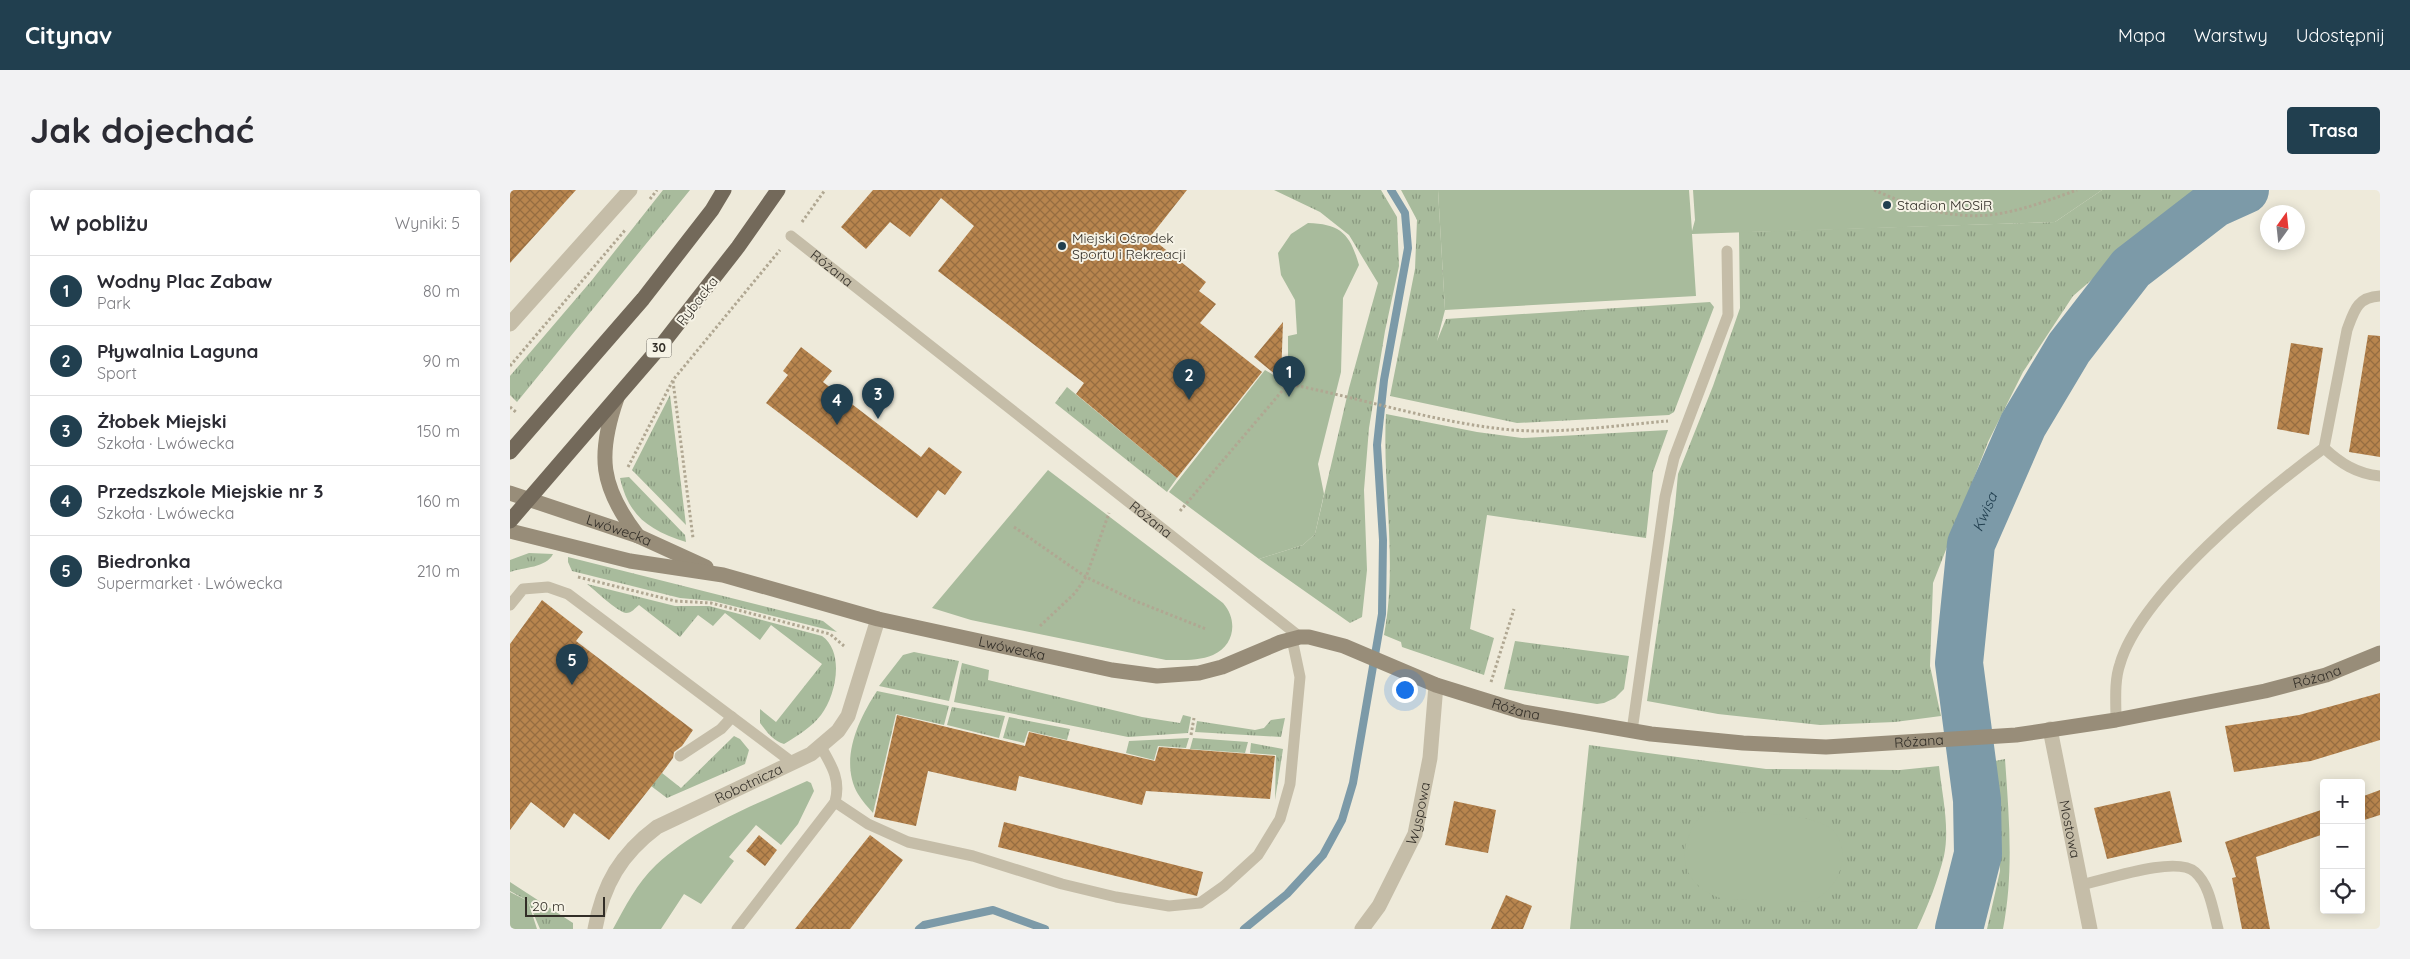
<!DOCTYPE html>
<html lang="pl">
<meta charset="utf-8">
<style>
:root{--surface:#fff;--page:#f2f2f3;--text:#2b2b33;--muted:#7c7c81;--line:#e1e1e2;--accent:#213f4f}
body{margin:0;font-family:Quicksand,sans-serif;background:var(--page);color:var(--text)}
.controls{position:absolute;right:15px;bottom:15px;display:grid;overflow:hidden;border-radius:5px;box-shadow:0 2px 12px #0003}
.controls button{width:45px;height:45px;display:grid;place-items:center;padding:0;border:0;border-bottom:1px solid var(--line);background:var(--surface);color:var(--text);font:25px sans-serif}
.compass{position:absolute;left:1750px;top:15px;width:45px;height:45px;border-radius:50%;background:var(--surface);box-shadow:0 2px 12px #0003;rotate:15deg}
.scale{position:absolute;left:15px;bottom:12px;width:80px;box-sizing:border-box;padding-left:5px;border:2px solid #322e27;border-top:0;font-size:14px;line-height:18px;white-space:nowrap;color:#322e27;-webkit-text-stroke:4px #f6f3e6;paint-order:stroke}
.you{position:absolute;left:894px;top:499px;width:18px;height:18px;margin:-12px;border:4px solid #fff;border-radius:50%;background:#1a73e8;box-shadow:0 0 0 8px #1a73e833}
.badge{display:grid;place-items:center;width:32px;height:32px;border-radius:50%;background:var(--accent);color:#fff;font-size:16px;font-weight:700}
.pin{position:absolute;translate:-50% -41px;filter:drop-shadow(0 1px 2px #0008)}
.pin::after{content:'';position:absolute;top:26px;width:18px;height:15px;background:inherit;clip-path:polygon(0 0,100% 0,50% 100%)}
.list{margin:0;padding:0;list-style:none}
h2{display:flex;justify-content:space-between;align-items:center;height:65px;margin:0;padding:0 20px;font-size:21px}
h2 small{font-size:16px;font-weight:400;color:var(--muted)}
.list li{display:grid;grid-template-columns:32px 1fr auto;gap:15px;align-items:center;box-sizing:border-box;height:70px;padding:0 20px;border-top:1px solid var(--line)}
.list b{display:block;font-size:19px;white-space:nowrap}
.list p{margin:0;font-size:16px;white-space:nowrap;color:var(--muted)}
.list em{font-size:16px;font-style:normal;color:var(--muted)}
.icon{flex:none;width:28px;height:28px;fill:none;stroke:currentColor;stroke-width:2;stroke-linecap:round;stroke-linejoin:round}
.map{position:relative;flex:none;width:1870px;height:739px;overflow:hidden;border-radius:5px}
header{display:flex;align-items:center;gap:30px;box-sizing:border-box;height:70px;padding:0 25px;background:var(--accent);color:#fff}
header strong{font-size:24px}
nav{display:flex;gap:28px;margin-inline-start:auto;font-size:18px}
.intro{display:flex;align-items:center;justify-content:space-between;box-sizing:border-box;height:120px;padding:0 30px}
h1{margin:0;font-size:35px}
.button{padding:12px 22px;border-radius:5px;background:var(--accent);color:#fff;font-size:18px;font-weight:700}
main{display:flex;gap:30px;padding:0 30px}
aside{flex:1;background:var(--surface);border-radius:5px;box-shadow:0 2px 12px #0003}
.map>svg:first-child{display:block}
.grass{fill:url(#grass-tufts)}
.park{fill:#a8bb9c}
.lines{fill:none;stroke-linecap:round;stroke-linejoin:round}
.stream{stroke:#7c9aa8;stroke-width:8}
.river{stroke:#7c9aa8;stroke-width:48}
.building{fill:url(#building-cross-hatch)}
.path{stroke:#b0a792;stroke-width:3;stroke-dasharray:2.5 2.5;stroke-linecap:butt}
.lane{stroke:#c5bda8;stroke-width:11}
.street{stroke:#c5bda8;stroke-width:15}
.secondary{stroke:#988d79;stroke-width:15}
.primary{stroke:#73695a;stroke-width:15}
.poi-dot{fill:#213f4f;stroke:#f6f3e6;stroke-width:2}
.labels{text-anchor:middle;stroke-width:4;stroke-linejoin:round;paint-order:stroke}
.shield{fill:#f6f3e6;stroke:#6d6960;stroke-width:1}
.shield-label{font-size:12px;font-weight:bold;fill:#322e27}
.poi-label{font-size:14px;fill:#322e27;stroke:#f6f3e6;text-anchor:start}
.street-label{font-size:14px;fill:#322e27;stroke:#f6f3e6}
.water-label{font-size:15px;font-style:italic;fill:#213f4f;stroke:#f6f3e6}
</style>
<header>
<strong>Citynav</strong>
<nav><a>Mapa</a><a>Warstwy</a><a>Udostępnij</a></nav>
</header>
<div class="intro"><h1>Jak dojechać</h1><a class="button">Trasa</a></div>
<main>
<aside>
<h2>W pobliżu<small>Wyniki: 5</small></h2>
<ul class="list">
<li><span class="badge">1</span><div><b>Wodny Plac Zabaw</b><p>Park</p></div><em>80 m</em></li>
<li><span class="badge">2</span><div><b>Pływalnia Laguna</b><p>Sport</p></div><em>90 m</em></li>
<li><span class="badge">3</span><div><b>Żłobek Miejski</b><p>Szkoła · Lwówecka</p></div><em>150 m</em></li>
<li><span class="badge">4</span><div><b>Przedszkole Miejskie nr 3</b><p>Szkoła · Lwówecka</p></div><em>160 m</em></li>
<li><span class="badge">5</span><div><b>Biedronka</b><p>Supermarket · Lwówecka</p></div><em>210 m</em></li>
</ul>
</aside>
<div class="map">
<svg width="1870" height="739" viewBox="0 0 1870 739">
<defs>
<pattern id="grass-tufts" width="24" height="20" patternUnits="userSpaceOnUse" patternTransform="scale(1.25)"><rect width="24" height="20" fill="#a8bb9c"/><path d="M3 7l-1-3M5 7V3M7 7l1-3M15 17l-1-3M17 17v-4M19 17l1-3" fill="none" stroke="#89987f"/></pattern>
<pattern id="building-cross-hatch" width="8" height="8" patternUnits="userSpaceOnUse" patternTransform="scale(1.25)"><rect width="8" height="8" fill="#b8854e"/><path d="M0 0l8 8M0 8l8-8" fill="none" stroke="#966d41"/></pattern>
</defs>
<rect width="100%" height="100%" fill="#eeeada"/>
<!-- grass -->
<path class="grass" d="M153 0H180L7 212 0 205V186L82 90Z
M764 0H871L887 27 889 76 875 141 859 238 854 300 857 380 852 427 840 433 749 369 793 355 805 344 839 198 868 93 839 45 810 22Z
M891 0H928L935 120 927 151 936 129 1200 112 1204 117 1164 222 1159 225 1007 233 880 206 905 79 907 30Z
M1592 0H1699L1650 31 1563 106 1513 182 1478 252 1423 393 1420 476 1431 526 1385 532 1310 535 1208 524 1137 511 1165 316 1168 284 1203 196 1230 118 1229 42 1545 32Z
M557 197 667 288 657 302 545 213Z
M160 205 176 335 122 280Z
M876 224 967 242 1012 248 1158 240 1143 282 1136 348 977 325 960 439 984 448 974 485 892 457 891 452 874 445C888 372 872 298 876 224Z
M119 287 175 345 176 352C139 340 119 327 110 288Z
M19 363 43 364C36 378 14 377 0 382V370Z
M58 367 313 431 327 442 203 411 170 408 62 381 58 372Z
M77 394 165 416H199L312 446C335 462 326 506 311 525 302 537 287 546 274 554 263 551 257 542 250 533V519L266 532 312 474 261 435 250 450 215 423 203 436 188 425 170 447 129 415C125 418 122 423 116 423 106 421 85 400 77 394Z
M1005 451 1119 466 1114 499 1105 508 1094 513 1087 514 994 499Z
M404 462 449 471 439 511 369 496 393 465Z
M452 473 479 480 478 490 632 527 670 533 673 525 681 527 678 543 618 547 444 512Z
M367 501 439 516 434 535 386 524 363 623C358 617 352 611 348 604 329 571 348 530 367 501Z
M442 517 495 526 489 548 437 535Z
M499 527 560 539 557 550 518 541 514 553 493 548Z
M775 528 771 547 685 542 687 531 745 540 754 538 761 530Z
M224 546 230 549 239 560 235 574 157 608 141 596 152 583 171 598Z
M679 548 676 558 648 556 644 570 616 563 619 551Z
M683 548 738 552 735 563 680 559Z
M741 553 773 559 765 610 766 565 740 563Z
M1079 555 1256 579 1390 580 1429 576C1432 605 1440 637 1434 666 1428 690 1418 716 1407 739H1060Z
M1495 569C1499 627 1504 682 1493 739H1477L1490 681 1485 571Z
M0 692 63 733V739H30L18 711 0 701Z"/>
<!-- park -->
<path class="park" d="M928 0H1179L1182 41 1185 30 1183 0H1592L1545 32 1182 44 1186 106 935 120Z
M798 33C831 34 840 44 849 75L833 108 831 182 808 274 814 304 805 344 793 355 749 369 659 302 755 180 772 190 778 175V146L787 144 785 110 771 85 768 63 781 44Z
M538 280 713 413C728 430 725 455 703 465 689 471 671 470 656 470L461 430 422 418Z
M297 591 301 593 304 601 288 634 271 655 246 635 219 667 224 671 191 714 174 704 151 739H103C115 717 127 693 146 675 188 636 245 615 297 591Z
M1204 621C1232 623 1298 622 1320 638 1345 657 1330 702 1301 711 1295 713 1285 711 1278 710 1264 710 1218 711 1207 707 1178 695 1167 671 1180 643 1182 638 1186 631 1190 627 1194 625 1200 623 1204 621Z
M0 702 18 711 27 739H0Z"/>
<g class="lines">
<!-- stream -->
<path class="stream" d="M409 739 414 735 483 720 535 739
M734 739 777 704 813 665 832 630 843 593 872 424 873 350 867 255 874 190 898 58 895 23 881 0"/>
<!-- river -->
<path class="river" id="s1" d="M1449 739 1468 664 1467 610 1449 473 1461 354 1513 235 1559 158 1621 78 1704 14 1735 0"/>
</g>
<!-- building -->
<path class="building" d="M0 0H66L0 73Z
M363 0H677L640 47 696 92 689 101 706 114 690 133 752 182 667 288 566 204 574 193 428 81 464 36 431 8 400 47 380 32 356 59 331 37Z
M773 132 771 189 744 167Z
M1858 145 1870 146V267L1839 262Z
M1781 153 1813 158 1799 245 1767 239Z
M291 157 322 181 313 192 411 267 419 257 452 282 435 305 428 300 407 328 256 213 278 185 273 181Z
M32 410 73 442 66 451 183 540 172 556 164 562 163 568 152 583 99 650 64 623 54 638 21 612 0 640V454Z
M1870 503V550L1801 571 1724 582 1715 536 1789 525Z
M387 525 515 556 519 542 645 571 649 557 765 566 760 609 636 601 632 615 509 586 506 601 418 581 406 636 364 627Z
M1870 600V625L1851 631V607Z
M1660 601 1672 652 1597 669 1584 618Z
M944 611 986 620 978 663 935 655Z
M1814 619V644L1746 667 1760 739H1732L1722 688 1726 687 1715 652Z
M494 632 693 682 687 706 488 657Z
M249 645 267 660 255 676 236 661Z
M360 645 393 670 340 739H285Z
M996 705 1022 716 1013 739H981Z"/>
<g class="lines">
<!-- path -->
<path class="path" d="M1364 0C1400 16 1439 29 1479 25 1509 22 1539 10 1567 0
M140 9 147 0
M292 32 315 0
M0 176 116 39
M163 191 183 348
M0 217 7 223
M118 277 163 190 270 60
M670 321 778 194C852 208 926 233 1002 240 1053 244 1107 235 1158 231
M504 337 576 387 623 410 696 439
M68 387 165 411 201 413 320 444 334 456
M530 436 565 403 576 387 599 323
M981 492 1004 419
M681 545 684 528"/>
<!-- lane -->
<g class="lane">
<path id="s2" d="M281 46 790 447"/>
<path d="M1814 258C1830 273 1847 284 1870 286"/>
<path d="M0 415 13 399 38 397 58 404 283 573"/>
<path d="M1606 530C1606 512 1604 491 1610 474 1630 404 1755 301 1814 258L1837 140C1844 121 1847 107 1870 106"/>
<path d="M1122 541 1155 307 1164 268 1218 125 1217 61"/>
<path d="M170 566 211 539 222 527"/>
<path d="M325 612 358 634 398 652 463 666 552 694 606 707 659 716 690 713 714 696 748 665 770 629 780 594 790 487 782 449"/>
<path d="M1571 695C1595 690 1666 665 1685 682 1700 695 1703 721 1708 739"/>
<path d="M227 739 325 612C331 590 322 576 311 557"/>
</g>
<!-- street -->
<g class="street">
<path d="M0 134 120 0"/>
<path id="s3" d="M1540 539 1580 739"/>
<path id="s4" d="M85 739C93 694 111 664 147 637L301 564 328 541 338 526 368 429"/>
<path id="s5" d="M852 739 869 716 905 644 920 568 926 495"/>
</g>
<!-- secondary -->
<g class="secondary">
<path d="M107 208C87 265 90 297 128 346"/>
<path id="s6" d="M0 303 128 346 196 377"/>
<path id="s7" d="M0 341 120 371 213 385 368 429 602 480 647 486 689 483 712 477 771 452 790 447H799L834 456 926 495 1013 522 1141 544 1233 553 1316 557 1506 545 1606 530 1755 501 1816 485 1870 463"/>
</g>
<!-- primary -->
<path class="primary" d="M0 262 133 109 202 20 214 0
M0 331 150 157 228 57 268 0"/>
</g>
<!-- markers -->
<g class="poi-dot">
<circle cx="1377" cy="15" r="5"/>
<circle cx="552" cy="56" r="5"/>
</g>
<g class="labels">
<!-- shield labels -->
<rect class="shield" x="136.5" y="148.5" width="25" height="19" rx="4"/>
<g class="shield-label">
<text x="149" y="162">30</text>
</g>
<!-- poi labels -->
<g class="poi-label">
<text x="1387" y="20">Stadion MOSiR</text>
<text x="562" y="53">Miejski Ośrodek<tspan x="562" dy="16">Sportu i Rekreacji</tspan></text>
</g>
<!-- street labels -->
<g class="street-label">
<text dy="5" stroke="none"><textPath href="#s2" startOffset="52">Różana</textPath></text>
<text transform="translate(187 111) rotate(-52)" y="5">Rybacka</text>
<text dy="5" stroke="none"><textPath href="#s2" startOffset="458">Różana</textPath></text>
<text dy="5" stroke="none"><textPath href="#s6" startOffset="115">Lwówecka</textPath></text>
<text dy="5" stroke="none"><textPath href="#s7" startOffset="516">Lwówecka</textPath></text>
<text dy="5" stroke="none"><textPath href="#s7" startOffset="1852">Różana</textPath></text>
<text dy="5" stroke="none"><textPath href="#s7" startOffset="1042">Różana</textPath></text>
<text dy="5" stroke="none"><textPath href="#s7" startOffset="1448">Różana</textPath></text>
<text dy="5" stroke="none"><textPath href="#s4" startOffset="224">Robotnicza</textPath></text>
<text dy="5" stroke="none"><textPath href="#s5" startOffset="130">Wyspowa</textPath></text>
<text dy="5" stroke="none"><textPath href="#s3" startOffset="102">Mostowa</textPath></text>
</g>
<!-- water labels -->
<g class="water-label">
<text dy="5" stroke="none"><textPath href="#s1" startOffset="424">Kwisa</textPath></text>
</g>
</g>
</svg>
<div class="controls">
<button>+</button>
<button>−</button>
<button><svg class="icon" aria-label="locate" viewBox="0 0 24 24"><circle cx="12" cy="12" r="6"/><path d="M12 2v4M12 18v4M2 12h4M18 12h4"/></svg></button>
</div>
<svg class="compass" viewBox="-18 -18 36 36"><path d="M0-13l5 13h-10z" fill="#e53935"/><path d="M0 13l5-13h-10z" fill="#7c7c81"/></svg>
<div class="scale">20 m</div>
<div class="you"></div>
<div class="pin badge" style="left:779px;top:207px">1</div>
<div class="pin badge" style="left:679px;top:210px">2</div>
<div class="pin badge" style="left:368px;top:229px">3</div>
<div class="pin badge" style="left:327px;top:235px">4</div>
<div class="pin badge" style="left:62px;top:495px">5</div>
</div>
</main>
